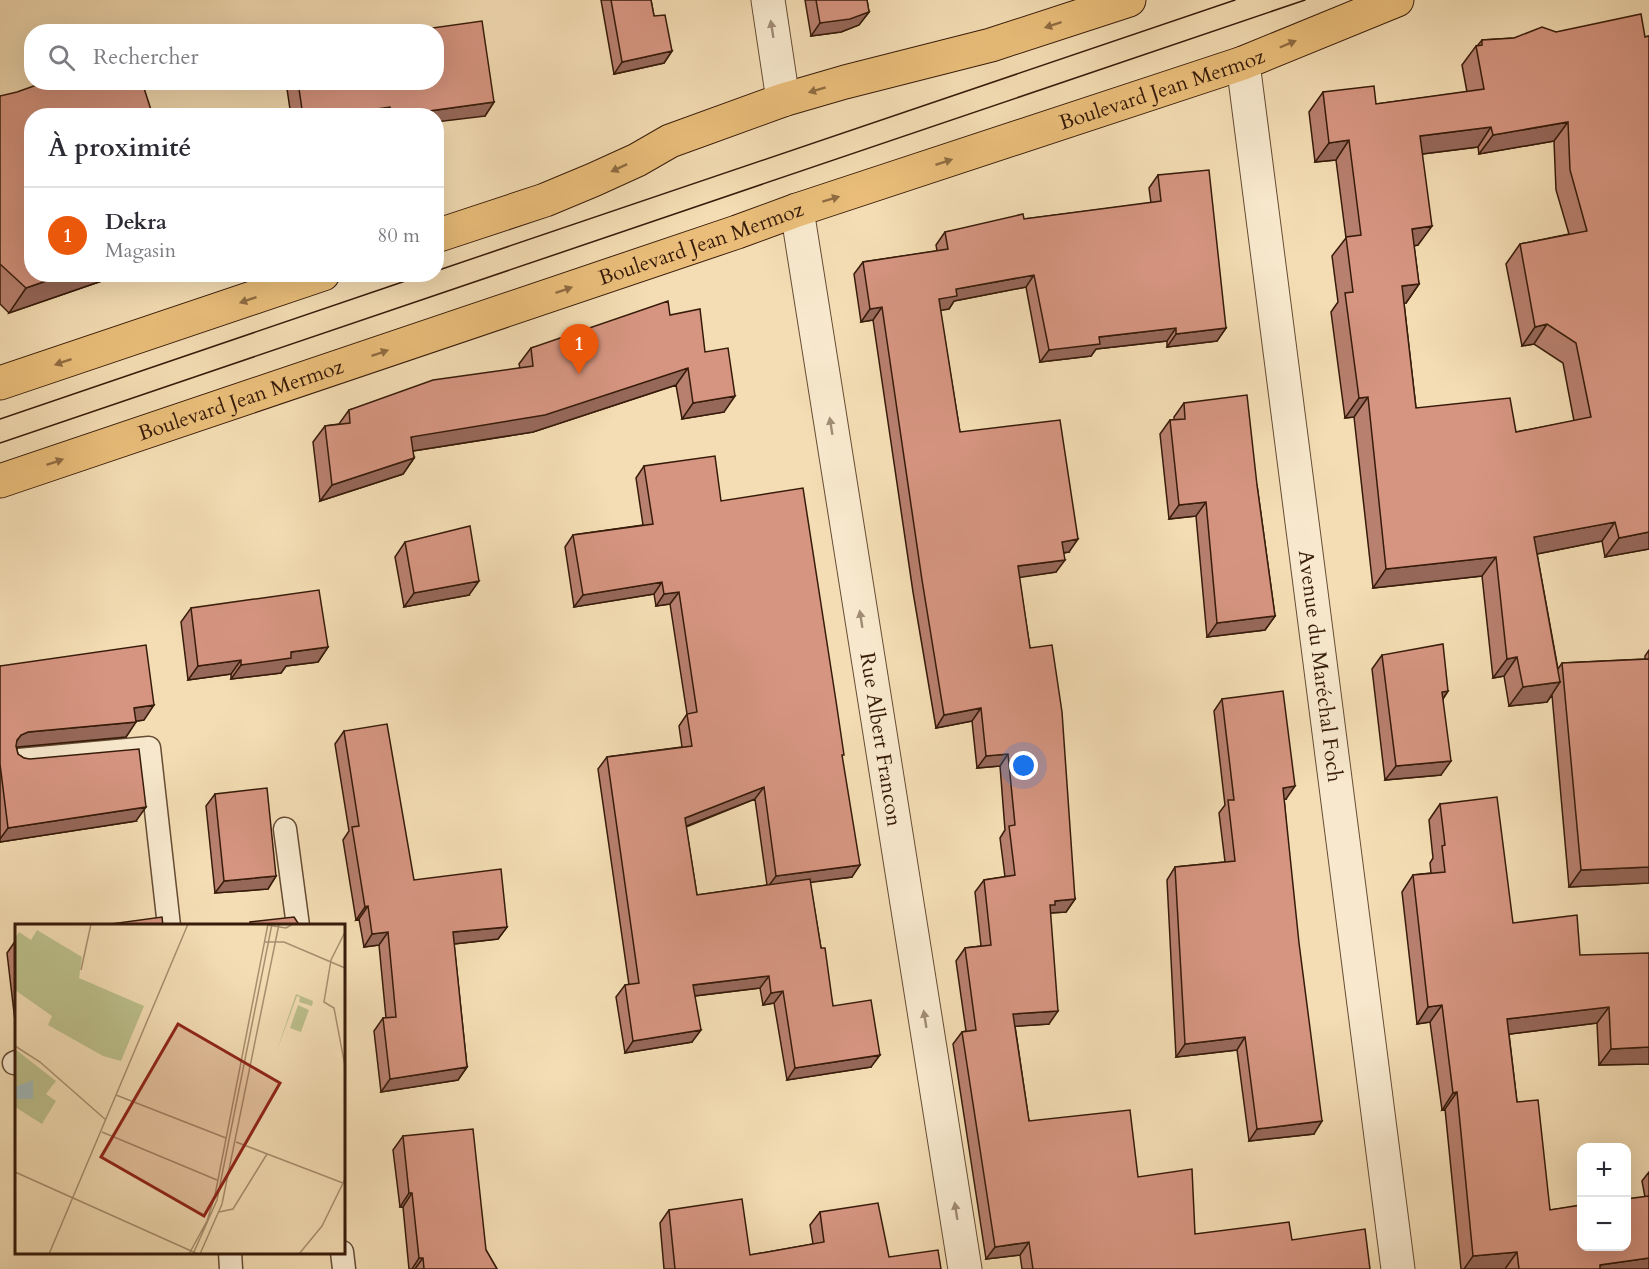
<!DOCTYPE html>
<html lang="fr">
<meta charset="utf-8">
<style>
:root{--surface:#fff;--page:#f2f2f3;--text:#2b2b33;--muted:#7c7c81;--line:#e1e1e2;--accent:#ea580c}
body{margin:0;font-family:Cardo,serif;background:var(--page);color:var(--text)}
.controls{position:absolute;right:18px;bottom:18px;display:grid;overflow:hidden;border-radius:12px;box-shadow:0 6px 24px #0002}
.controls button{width:54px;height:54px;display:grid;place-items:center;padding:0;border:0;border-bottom:2px solid var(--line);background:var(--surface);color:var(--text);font:30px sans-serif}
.you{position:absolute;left:1024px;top:766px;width:21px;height:21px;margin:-15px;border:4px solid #fff;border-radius:50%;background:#1a73e8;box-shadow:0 0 0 9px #1a73e833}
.badge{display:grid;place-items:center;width:39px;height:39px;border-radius:50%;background:var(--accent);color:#fff;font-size:20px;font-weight:700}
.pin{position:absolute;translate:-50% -50px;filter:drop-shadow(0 2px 3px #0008)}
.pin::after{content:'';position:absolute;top:32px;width:21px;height:18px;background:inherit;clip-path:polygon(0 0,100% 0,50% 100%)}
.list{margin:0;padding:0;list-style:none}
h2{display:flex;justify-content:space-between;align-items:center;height:78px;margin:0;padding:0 24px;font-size:26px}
h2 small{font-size:20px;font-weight:400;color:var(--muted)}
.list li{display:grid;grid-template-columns:39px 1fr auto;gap:18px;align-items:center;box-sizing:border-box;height:96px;padding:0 24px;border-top:2px solid var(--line)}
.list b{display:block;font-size:22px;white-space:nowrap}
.list p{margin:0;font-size:20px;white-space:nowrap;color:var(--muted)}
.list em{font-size:20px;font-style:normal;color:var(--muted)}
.icon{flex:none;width:33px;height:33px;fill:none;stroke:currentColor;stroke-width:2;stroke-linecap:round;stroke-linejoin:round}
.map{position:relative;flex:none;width:1649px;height:1269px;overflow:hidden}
.search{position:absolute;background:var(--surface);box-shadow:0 6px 24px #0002;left:24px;top:24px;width:420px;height:66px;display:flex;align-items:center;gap:15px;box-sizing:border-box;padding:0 21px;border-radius:24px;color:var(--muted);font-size:22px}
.panel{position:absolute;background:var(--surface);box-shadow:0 6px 24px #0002;left:24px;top:108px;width:420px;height:174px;border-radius:24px}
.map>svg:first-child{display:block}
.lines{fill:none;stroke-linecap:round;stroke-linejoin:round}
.lane-casing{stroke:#664c34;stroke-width:25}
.street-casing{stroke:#664c34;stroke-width:35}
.primary-casing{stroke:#371b0a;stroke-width:35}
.lane{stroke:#f8e9ce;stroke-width:22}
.street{stroke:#f8e9ce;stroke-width:33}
.primary{stroke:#eabe7a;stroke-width:33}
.tram{stroke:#371b0a;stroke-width:1.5}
.wall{fill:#b8806f;stroke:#371b0a;stroke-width:1.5;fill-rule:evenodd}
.shaded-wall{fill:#96685a;stroke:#371b0a;stroke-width:1.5}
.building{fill:#d69581;stroke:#371b0a;stroke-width:1.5;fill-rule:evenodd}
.oneway{fill:#906c42}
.oneway2{fill:#a18c76}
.labels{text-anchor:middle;stroke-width:4.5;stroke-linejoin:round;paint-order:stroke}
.street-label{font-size:21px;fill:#371b0a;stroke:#f8e9ce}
.inset-road{fill:none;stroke:#a88f70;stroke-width:1.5}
.view{fill:#8f2418;fill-opacity:0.15;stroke:#8f2418;stroke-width:3}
.inset-edge{fill:none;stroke:#371b0a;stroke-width:3}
</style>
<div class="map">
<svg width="1649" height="1269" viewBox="0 0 1649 1269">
<rect width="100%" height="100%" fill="#f4ddb4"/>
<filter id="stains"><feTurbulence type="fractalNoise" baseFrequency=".00333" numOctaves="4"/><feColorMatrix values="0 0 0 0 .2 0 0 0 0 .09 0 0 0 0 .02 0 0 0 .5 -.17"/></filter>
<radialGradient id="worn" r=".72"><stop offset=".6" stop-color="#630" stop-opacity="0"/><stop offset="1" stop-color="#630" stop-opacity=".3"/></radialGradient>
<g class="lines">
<defs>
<path id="lane" d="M19 760 149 748 169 926
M285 829 298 926
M14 1063 16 1062
M230 1252 231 1269
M342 1252 344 1269"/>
<g id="street">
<path d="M768 0 783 100"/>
<path id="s1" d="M1243 63 1398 1269"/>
<path id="s2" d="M797 210 965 1269"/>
</g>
<g id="primary">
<path d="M436 236 545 200 593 180 637 160 670 141 783 100 845 82 991 45 1129 0"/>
<path d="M0 383 323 274"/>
<path id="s3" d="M0 481 737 232 797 210 1243 63 1397 0"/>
</g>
</defs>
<!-- lane casing -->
<use href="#lane" class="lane-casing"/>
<!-- street casing -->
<use href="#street" class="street-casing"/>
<!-- primary casing -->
<use href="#primary" class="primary-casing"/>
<!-- lane -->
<use href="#lane" class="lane"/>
<!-- street -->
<use href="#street" class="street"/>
<!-- primary -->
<use href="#primary" class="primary"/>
<!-- tram -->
<path class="tram" d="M436 271 1235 0
M0 419 426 274
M0 443 1305 0"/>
</g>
<!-- wall -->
<path class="wall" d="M601 0H651L654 16 672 51 664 63 614 74Z
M805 0H867L869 12 859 25 841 32 811 36Z
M1556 32 1645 37 1649 36V549L1605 557 1602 541 1537 554 1558 669 1562 663 1645 659V656L1649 650V883L1569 887 1552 695 1547 702 1509 706 1504 676 1493 678 1482 576 1373 588 1354 417 1345 418 1331 312 1338 302 1332 256 1346 238 1336 160 1315 162 1309 112 1323 92 1376 104 1467 92 1462 65 1476 46 1478 45 1482 40 1514 38ZM1554 141 1556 190 1569 234 1520 244 1506 264 1522 346 1534 344 1563 363 1574 421 1516 432 1416 408 1404 303H1406L1419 284 1414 246 1418 245 1422 154 1478 147 1479 154Z
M286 82H436L494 102 485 116H291Z
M0 96 122 274 9 313 0 304Z
M1158 175 1226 328 1217 341 1167 347V341L1096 349 1091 356 1040 362 1026 287 954 301 949 309 940 310 960 432 1069 552 1064 553 1056 572 1019 577 1030 648 1075 899 1066 912 1050 913 1049 1024 1015 1026 1029 1121 1138 1177 1195 1234 1292 1240 1370 1269H1022L1020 1255 986 1259 953 1044 962 1032 966 1031 956 961 965 948 981 946 975 892 984 880 1005 877 1000 838 1005 830 1000 766 977 768 972 721 936 728 913 592 873 320 861 322 854 274 863 262 937 251 936 245 945 232 1024 219 1151 203 1149 188Z
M670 315 705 352 724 412 682 419 676 385 533 432 413 451 414 458 403 474 320 501 313 442 325 426 339 424 349 410 520 368 519 364 531 348Z
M1184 403 1257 485 1275 616 1265 630 1207 637 1196 516 1169 519 1160 434 1170 420H1174V417Z
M644 466 721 501 842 757 852 877 810 882 821 948 833 1006 871 1067 787 1080 774 1003 763 1005 760 988 695 996 692 1042 625 1053 616 997 625 985H629L598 769 607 757 682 747 679 726 687 714 670 604 656 606 654 594 574 607 565 547 573 535 643 525 636 478ZM755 799 767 885 697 895 686 827Z
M405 542 469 595 404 607 395 557Z
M191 608 328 647 318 662 286 666 281 673 231 679V674L188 680 181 622Z
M1382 655 1448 691 1443 699 1441 775 1385 780 1372 669Z
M0 666 144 720 136 721 126 737 16 747 18 754 24 758 136 821 0 842Z
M1222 699 1286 799H1284L1314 1134 1249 1141 1237 1050 1176 1057 1167 880 1175 867 1225 862 1219 813 1225 805 1214 711Z
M344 731 414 880 507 927 498 939 454 944 467 1067 458 1080 381 1092 374 1031 383 1018H386L379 945 364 947 359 919 356 920 343 840 349 831 335 744Z
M215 794 276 876 268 889 215 893 206 806Z
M1440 804 1513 923 1580 955 1649 1064 1599 1065 1597 1023 1509 1034 1517 1102 1550 1210 1645 1197 1642 1181 1649 1172V1269H1461L1445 1109 1442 1110 1430 1022 1417 1024 1402 892 1413 875 1431 873 1430 863 1433 858 1429 820Z
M16 940V1021H15L7 953Z
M403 1136 486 1250 497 1269H409L403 1207H400L393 1150Z
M669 1210 750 1255 813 1244 810 1225 820 1212 889 1257 941 1269H664L660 1223Z"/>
<!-- shaded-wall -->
<path class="shaded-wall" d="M869 12 859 25 841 32 811 36 820 23Z
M672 51 664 63 614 74 622 62Z
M494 102 485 116 436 122V116H393Z
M390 107 384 116H327Z
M1568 122 1554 141 1479 154 1493 135Z
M1491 127 1478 147 1406 156 1420 136Z
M1349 140 1336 160 1315 162 1329 143Z
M1432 226 1418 245 1398 249 1412 229Z
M66 274H122L9 313 26 288Z
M1034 275 1026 287 954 301 949 309 930 312 939 299 956 289Z
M1419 284 1406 303 1388 305 1402 286Z
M882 307 873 320 861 322 870 309Z
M1547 324 1534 344 1522 346 1535 327Z
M1176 328 1167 341 1096 349 1091 356 1040 362 1049 350 1099 337Z
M1226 328 1217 341 1167 347 1176 334Z
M688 368 676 385 533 432 400 453 411 437Z
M735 396 724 412 682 419 693 403Z
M1368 397 1354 417 1345 418 1359 398Z
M414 458 403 474 320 501 332 485Z
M1206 502 1196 516 1169 519 1179 505Z
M1615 522 1602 541 1521 557 1534 537Z
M1649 532V549L1605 557 1619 538Z
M1078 539 1069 552 1054 554 1062 542Z
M1496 557 1482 576 1373 588 1386 569Z
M1065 560 1056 572 1009 579 1018 566Z
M479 581 469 595 404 607 414 593Z
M662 582 654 594 574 607 583 595Z
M679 592 670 604 656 606 664 594Z
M1275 616 1265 630 1207 637 1217 623Z
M328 647 318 662 286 666 281 673 231 679 241 665 291 652Z
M1517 657 1504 676 1493 678 1507 659Z
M241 660 231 674 188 680 198 666Z
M1560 682 1547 702 1509 706 1523 687Z
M1448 691 1438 706 1442 692Z
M154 705 144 720 124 723 134 708Z
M981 708 972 721 936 728 944 715Z
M136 722 126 737 18 747 11 749 7 754 21 735 28 732Z
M1008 754 1000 766 977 768 986 756Z
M1451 761 1441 775 1385 780 1396 766Z
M1295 786 1286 799 1274 800 1283 788Z
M764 787 755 799 676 830 685 818Z
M146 807 136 821 0 842V839L8 828Z
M860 865 852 877 767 888 776 876Z
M1649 867V883L1569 887 1581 870Z
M276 876 268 889 215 893 224 881Z
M1075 899 1066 912 1050 913V905L1055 901Z
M368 906 359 919 356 920 365 907Z
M507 927 498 939 444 945 453 932Z
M388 932 379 945 364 947 372 934Z
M769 976 760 988 685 997 693 985Z
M783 991 774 1003 763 1005 771 993Z
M1442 1005 1430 1022 1417 1024 1428 1007Z
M1609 1007 1597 1023 1495 1036 1507 1019Z
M1058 1011 1049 1024 1005 1027 1013 1014Z
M701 1030 692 1042 625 1053 633 1041Z
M1245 1037 1237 1050 1176 1057 1185 1044Z
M1649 1047V1064L1599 1065 1611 1049Z
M880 1055 871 1067 787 1080 795 1068Z
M467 1067 458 1080 381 1092 390 1079Z
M1457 1092 1445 1109 1442 1110 1453 1093Z
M1322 1121 1314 1134 1249 1141 1257 1129Z
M409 1193H412L403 1207H400Z
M1029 1242 1020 1255 986 1259 995 1247Z
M1517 1252 1505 1269H1464L1473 1256Z
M419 1258H423L415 1269H412Z
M1649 1258V1269H1597L1600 1265Z"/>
<!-- building -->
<path class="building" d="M611 0H651L654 16 665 15 672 51 622 62Z
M816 0H867L869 12 850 19 820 23Z
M1641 14 1645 37 1649 36V532L1619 538 1615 522 1534 537 1560 682 1523 687 1517 657 1507 659 1496 557 1386 569 1368 397 1359 398 1345 293 1353 292 1346 237 1361 235 1349 140 1329 143 1323 92 1374 86 1376 104 1484 89 1476 46 1482 45V40L1514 38 1542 27 1556 32ZM1568 122 1570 170 1587 231 1520 244 1535 327 1547 324 1576 343 1591 417 1516 432 1510 398 1416 408 1402 286 1419 284 1412 229 1432 226 1420 136 1491 127 1493 135Z
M482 21 494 102 393 116H391L390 107 327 116H303L298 82H436V32H404Z
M45 82H142L153 116H32V274H66L26 288 0 264V96L17 92Z
M1209 170 1226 328 1176 334V328L1099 337 1100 344 1049 350 1034 275 956 289 957 296 939 299 960 432 1060 420 1078 539 1062 542 1065 560 1018 566 1030 648 1052 645 1062 712 1075 899 1055 901V905H1050L1058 1011 1013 1014 1029 1121 1130 1110 1138 1177 1192 1169 1195 1234 1289 1222 1292 1240 1365 1229 1370 1269H1033L1029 1242 995 1247 962 1032 976 1030 965 948 991 945 984 880 1015 875 1009 826 1015 825 1008 754 986 756 981 708 944 715 922 580 882 307 870 309 863 262 948 249 945 232 1023 214 1024 219 1161 201 1158 175Z
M668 301 670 315 700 309 705 352 728 348 735 396 693 403 688 368 545 415 411 437 414 458 332 485 325 426 350 423 349 410 433 380 533 366 531 348Z
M1247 395 1257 485 1275 616 1217 623 1206 502 1179 505 1170 420 1185 419 1184 403Z
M715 456 721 501 803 488 836 701 844 755H842L860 865 776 876 764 787 685 818 697 895 810 879 821 948H825L833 1006 871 1000 880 1055 795 1068 783 991 771 993 769 976 693 985 701 1030 633 1041 625 985 639 983 607 757 692 746 687 714 697 712 679 592 664 594 662 582 583 595 573 535 653 524 644 466Z
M470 526 479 581 414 593 405 542Z
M319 590 328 647 291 652V658L241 665V660L198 666 191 608Z
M1443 644 1448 691 1442 692 1451 761 1396 766 1382 655Z
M146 645 154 705 134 708 136 722 28 732 21 735 17 740 16 746 18 754 24 758 30 759 139 749 146 807 8 828 0 764V666Z
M1649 659V867L1581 870 1562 663Z
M1283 691 1295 786 1283 788 1299 943 1322 1121 1257 1129 1245 1037 1185 1044 1175 867 1235 861 1228 800H1234L1222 699Z
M387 724 414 880 501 869 507 927 453 932 467 1067 390 1079 383 1018 396 1017 388 932 372 934 368 906 365 907 352 827 359 826 344 731Z
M267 788 276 876 224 881 215 794Z
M1497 797 1513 923 1577 915 1580 955 1649 953V1047L1611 1049 1609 1007 1507 1019 1517 1102 1538 1100 1550 1210 1581 1205V1246H1626V1199L1649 1196V1258L1600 1265V1269H1519L1517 1252 1473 1256 1457 1092 1453 1093 1442 1005 1428 1007 1413 875 1445 872 1442 846 1445 845 1440 804Z
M162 917 163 926H96Z
M294 917 300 926H250V922Z
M473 1129 486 1250 497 1269H424L423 1258H419L412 1193H409L403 1136Z
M742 1199 750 1255 824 1242 820 1212 878 1203 889 1257 938 1250 941 1269H675L669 1210Z"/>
<!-- one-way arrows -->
<defs><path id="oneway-solid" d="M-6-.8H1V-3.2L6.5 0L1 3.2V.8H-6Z" transform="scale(1.5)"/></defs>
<g class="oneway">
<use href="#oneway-solid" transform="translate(1053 25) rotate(162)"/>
<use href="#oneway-solid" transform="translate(1288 44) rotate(-23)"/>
<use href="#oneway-solid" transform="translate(817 90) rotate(163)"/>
<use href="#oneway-solid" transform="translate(944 162) rotate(-18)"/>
<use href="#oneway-solid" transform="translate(619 168) rotate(155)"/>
<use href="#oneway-solid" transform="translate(831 199) rotate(-17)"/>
<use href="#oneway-solid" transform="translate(564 290) rotate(-19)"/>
<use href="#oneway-solid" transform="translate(248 300) rotate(161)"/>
<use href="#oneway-solid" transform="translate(380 353) rotate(-19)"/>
<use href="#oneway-solid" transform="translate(63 362) rotate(161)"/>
<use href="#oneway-solid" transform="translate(55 462) rotate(-19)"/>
</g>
<g class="oneway2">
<use href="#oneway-solid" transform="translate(772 29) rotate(-99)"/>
<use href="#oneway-solid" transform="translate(831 426) rotate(-99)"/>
<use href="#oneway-solid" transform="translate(861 619) rotate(-99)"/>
<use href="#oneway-solid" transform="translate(925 1019) rotate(-99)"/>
<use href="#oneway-solid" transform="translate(956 1211) rotate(-99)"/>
</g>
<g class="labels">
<!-- street labels -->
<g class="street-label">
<text dy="7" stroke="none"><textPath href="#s3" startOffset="1226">Boulevard Jean Mermoz</textPath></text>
<text dy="7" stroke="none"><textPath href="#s3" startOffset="740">Boulevard Jean Mermoz</textPath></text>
<text dy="7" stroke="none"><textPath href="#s3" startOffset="254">Boulevard Jean Mermoz</textPath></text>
<text dy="7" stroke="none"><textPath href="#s1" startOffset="608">Avenue du Maréchal Foch</textPath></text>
<text dy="7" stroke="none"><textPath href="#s2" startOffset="536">Rue Albert Francon</textPath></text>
</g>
</g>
<!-- overview -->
<g transform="translate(15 924)">
<rect width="330" height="330" fill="#f4ddb4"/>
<path d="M22 6 67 33 64 54 129 82 106 137 88 132 33 101 37 92 0 66V14L4 8 16 16ZM281 70 298 77 297 82 284 78 285 73 282 72 261 129ZM283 81 294 86 286 108 275 104ZM0 125 41 157 31 170 41 177 27 200 0 183Z" fill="#bcc08c"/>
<path d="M18 156V175H0V163Z" fill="#a1b9b8"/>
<path class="inset-road" d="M252 1 271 4 278 0M330 8 316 36 309 78 319 84 330 142M249 18H269L330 44M66 46 76 0M0 122 25 138 91 196M101 171 211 214M87 208 202 256M221 218 328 259M0 248 183 330M204 288 218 285 252 230M34 330 173 0M174 330 192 297 200 271 253 0M178 330 202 276 257 0M185 330 207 280 264 0M284 330 307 302 330 255"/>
<path class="view" d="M163 100 265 159 189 292 86 233Z"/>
<rect width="330" height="330" class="inset-edge"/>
</g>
<rect width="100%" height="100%" filter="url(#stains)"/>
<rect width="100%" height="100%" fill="url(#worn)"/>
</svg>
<div class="controls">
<button>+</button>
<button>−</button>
</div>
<div class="you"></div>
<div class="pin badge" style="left:579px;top:374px">1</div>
<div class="search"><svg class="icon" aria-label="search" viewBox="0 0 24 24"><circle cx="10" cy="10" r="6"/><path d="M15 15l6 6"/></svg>Rechercher</div>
<section class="panel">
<h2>À proximité<small></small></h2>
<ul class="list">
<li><span class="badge">1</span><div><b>Dekra</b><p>Magasin</p></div><em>80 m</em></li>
</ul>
</section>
</div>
